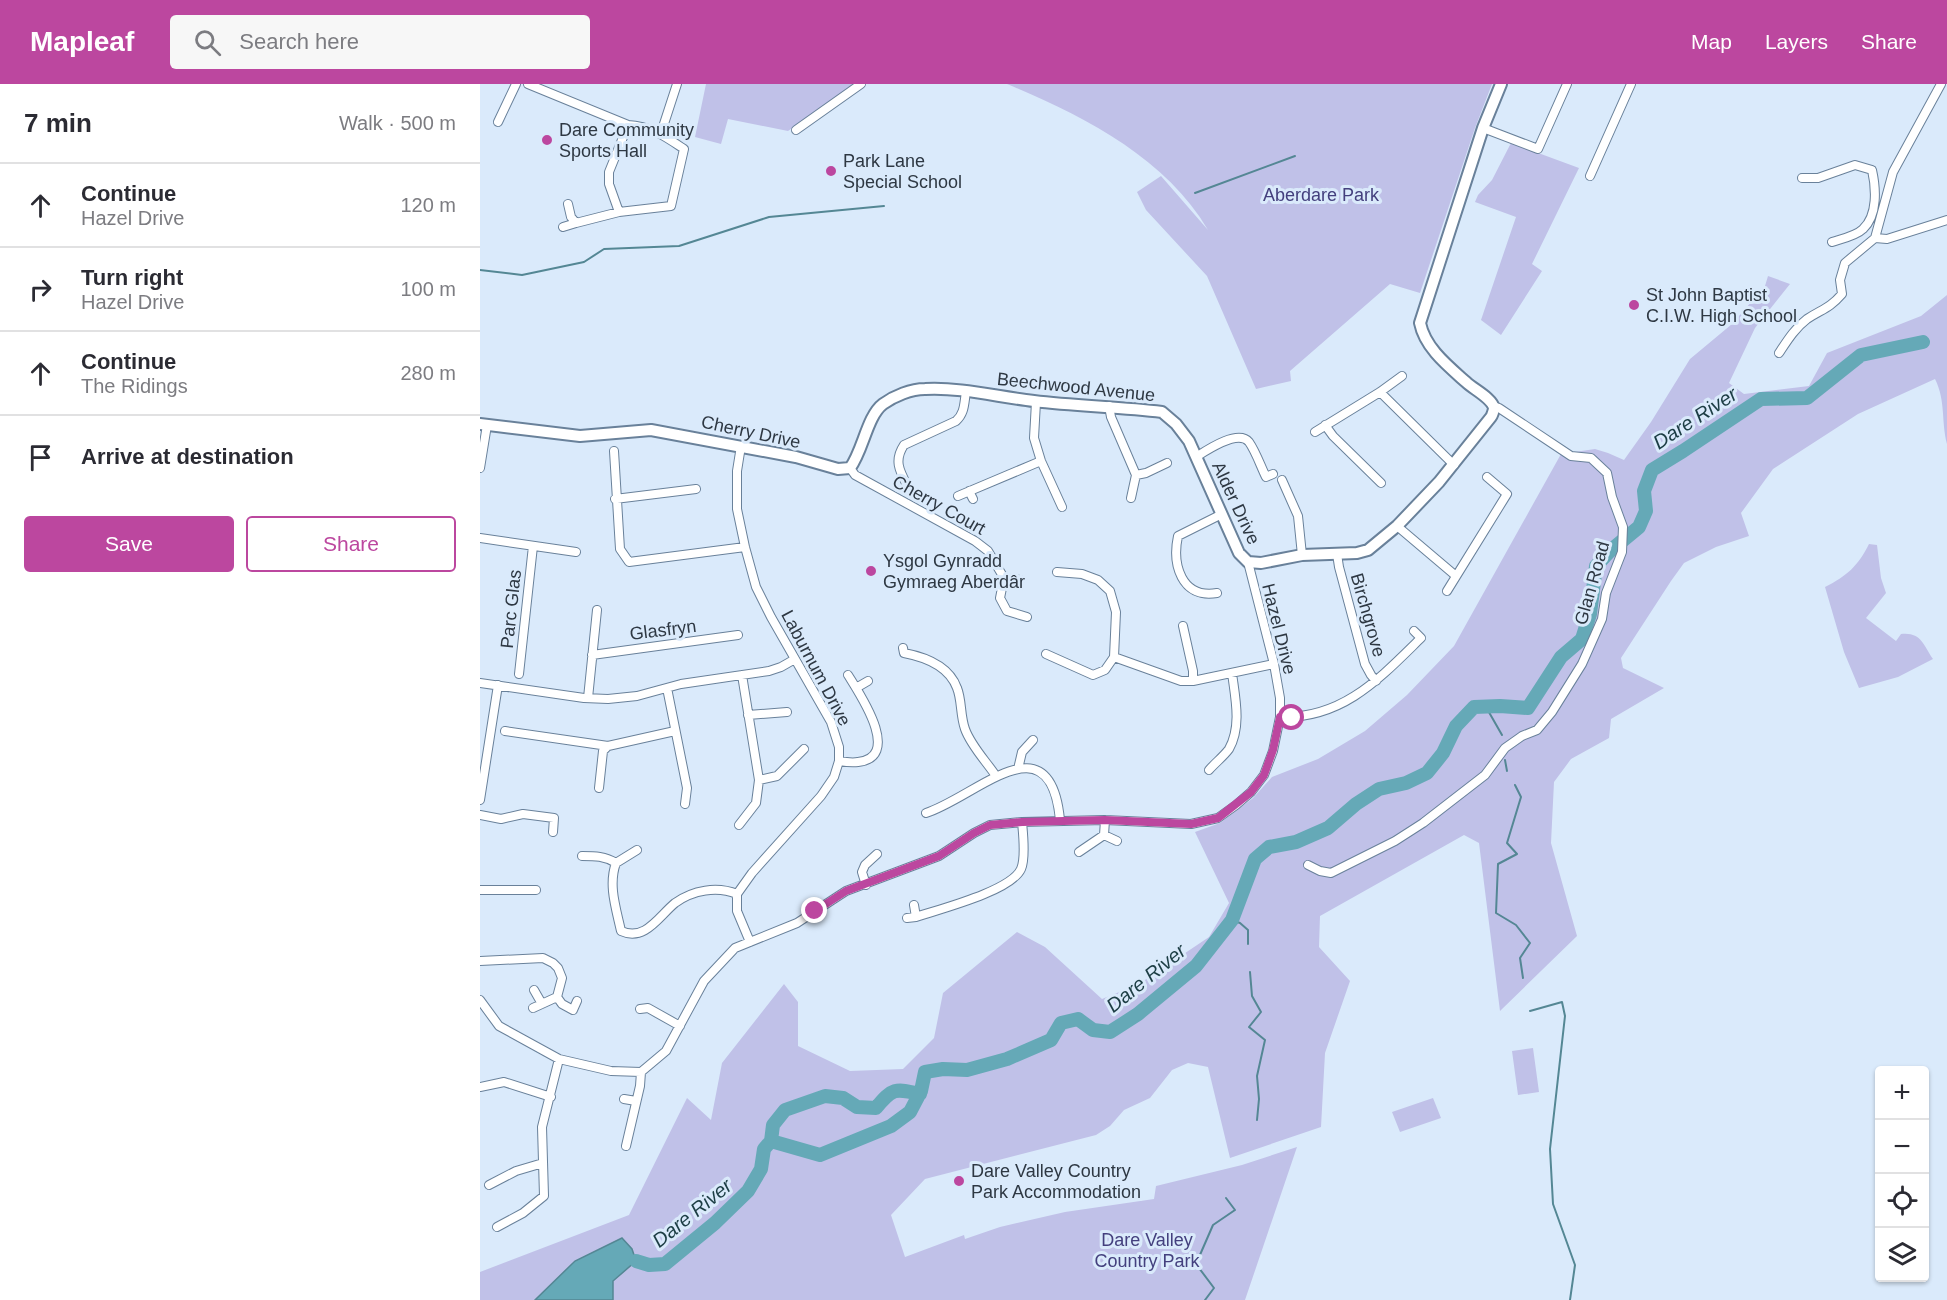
<!DOCTYPE html>
<meta charset="utf-8">
<style>
:root{--surface:#fff;--page:#f7f7f7;--text:#2b2b33;--muted:#7c7c81;--line:#e1e1e2;--accent:#bc479f}
body{margin:0;font-family:Helvetica,sans-serif;background:var(--page);color:var(--text)}
.controls{position:absolute;right:18px;bottom:18px;display:grid;overflow:hidden;border-radius:6px;box-shadow:0 2px 4px #0004}
.controls button{width:54px;height:54px;display:grid;place-items:center;padding:0;border:0;border-bottom:2px solid var(--line);background:var(--surface);color:var(--text);font:30px sans-serif}
.stop{position:absolute;width:18px;height:18px;margin:-14px;border:4px solid #bc479f;border-radius:50%;background:#fff}
.stop.end{background:#bc479f;border-color:#fff;box-shadow:0 2px 6px #0008}
.list{margin:0;padding:0;list-style:none}
h2{display:flex;justify-content:space-between;align-items:center;height:78px;margin:0;padding:0 24px;font-size:26px}
h2 small{font-size:20px;font-weight:400;color:var(--muted)}
.list li{display:grid;grid-template-columns:39px 1fr auto;gap:18px;align-items:center;box-sizing:border-box;height:84px;padding:0 24px;border-top:2px solid var(--line)}
.list b{display:block;font-size:22px;white-space:nowrap}
.list p{margin:0;font-size:20px;white-space:nowrap;color:var(--muted)}
.list em{font-size:20px;font-style:normal;color:var(--muted)}
.actions{display:flex;gap:12px;padding:18px 24px}
.actions a{flex:1;padding:14px 0;border:2px solid var(--accent);border-radius:6px;text-align:center;font-size:21px;color:var(--accent)}
.actions .main{background:var(--accent);color:#fff}
.icon{flex:none;width:33px;height:33px;fill:none;stroke:currentColor;stroke-width:2;stroke-linecap:round;stroke-linejoin:round}
.map{position:relative;flex:none;width:1467px;height:1216px;overflow:hidden}
header{display:flex;align-items:center;gap:36px;box-sizing:border-box;height:84px;padding:0 30px;background:var(--accent);color:#fff}
header strong{font-size:28px}
nav{display:flex;gap:33px;margin-inline-start:auto;font-size:21px}
.search{width:420px;height:54px;background:var(--page);display:flex;align-items:center;gap:15px;box-sizing:border-box;padding:0 21px;border-radius:6px;color:var(--muted);font-size:22px}
main{display:flex}
aside{flex:1;background:var(--surface)}
.map>svg:first-child{display:block}
.green{fill:#c0c1e8}
.water{fill:#65a9b7;stroke:#548794;stroke-width:1.5}
.lines{fill:none;stroke-linecap:round;stroke-linejoin:round}
.stream{stroke:#548794;stroke-width:2}
.river{stroke:#65a9b7;stroke-width:14}
.street-casing{stroke:#69819a;stroke-width:10}
.secondary-casing{stroke:#69819a;stroke-width:14}
.street{stroke:#fff;stroke-width:8}
.secondary{stroke:#fff;stroke-width:10}
.route{stroke:#bc479f;stroke-width:8}
.poi-dot{fill:#bc479f;stroke:#daeafb;stroke-width:2}
.labels{text-anchor:middle;stroke-width:6;stroke-linejoin:round;paint-order:stroke}
.poi-label{font-size:18px;fill:#2e3843;stroke:#daeafb;text-anchor:start}
.park-label{font-size:18px;fill:#44407e;stroke:#daeafb}
.street-label{font-size:18px;fill:#2e3843;stroke:#daeafb}
.water-label{font-size:20px;font-style:italic;fill:#1c3d44;stroke:#daeafb}
</style>
<header>
<strong>Mapleaf</strong>
<div class="search"><svg class="icon" aria-label="search" viewBox="0 0 24 24"><circle cx="10" cy="10" r="6"/><path d="M15 15l6 6"/></svg>Search here</div>
<nav><a>Map</a><a>Layers</a><a>Share</a></nav>
</header>
<main>
<aside>
<h2>7 min<small>Walk · 500 m</small></h2>
<ul class="list">
<li><svg class="icon" aria-label="ahead" viewBox="0 0 24 24"><path d="M12 20V5M6 11l6-6 6 6"/></svg><div><b>Continue</b><p>Hazel Drive</p></div><em>120 m</em></li>
<li><svg class="icon" aria-label="right" viewBox="0 0 24 24"><path d="M7 20v-9h11M14 6l5 5-5 5"/></svg><div><b>Turn right</b><p>Hazel Drive</p></div><em>100 m</em></li>
<li><svg class="icon" aria-label="ahead" viewBox="0 0 24 24"><path d="M12 20V5M6 11l6-6 6 6"/></svg><div><b>Continue</b><p>The Ridings</p></div><em>280 m</em></li>
<li><svg class="icon" aria-label="arrive" viewBox="0 0 24 24"><path d="M6 21V4h12l-3 4 3 4H6"/></svg><div><b>Arrive at destination</b></div></li>
</ul>
<div class="actions"><a class="main">Save</a><a>Share</a></div>
</aside>
<div class="map">
<svg width="1467" height="1216" viewBox="0 0 1467 1216">
<rect width="100%" height="100%" fill="#daeafb"/>
<!-- green -->
<path class="green" d="M226 0H376L308 47 248 35 241 60 215 53Z
M527 0H1012L995 44 940 209 910 200 810 287 811 297 776 305 727 192 666 126 657 108 681 92 728 146C685 73 603 32 527 0Z
M1031 59 1099 84 1052 180 1062 187 1021 251 1001 236 1036 133 995 118 998 111 1012 96Z
M1288 192 1310 200 1275 244 1249 299 1264 310 1329 302 1347 269 1441 232 1467 211V360C1461 337 1466 317 1455 295L1378 330 1293 385 1261 429 1269 452 1236 463 1204 479 1191 497 1141 574 1143 584 1184 604 1131 635 1129 654 1091 675 1074 698 1071 759 1097 852 1020 927 999 759 984 751 840 832 839 863 870 897 845 969 841 1043 750 1074 728 983 708 979 692 986 670 1014 644 1026 630 1042 616 1051 445 1095 411 1131 425 1173 484 1151 485 1155 520 1143 585 1128 674 1115 676 1102 762 1081 817 1063 765 1216H0V1188L149 1131 207 1014 231 1036 242 979 304 900 318 918V962L370 987 423 985 454 954 463 909 537 848 565 863 622 915 659 900 729 853 749 819 715 748 740 739 773 714 792 693 838 675 885 647 927 611 974 562 1081 370 1115 365 1128 369 1144 376 1171 338 1210 275 1252 240 1285 202Z
M1389 460 1397 461 1401 494 1406 509 1386 534 1416 557 1421 550C1441 548 1443 560 1453 575L1418 593 1379 604 1364 568 1345 503C1367 492 1378 482 1389 460Z
M1053 964 1059 1008 1038 1011 1032 967Z
M953 1014 961 1034 920 1048 912 1028Z"/>
<!-- water -->
<path class="water" d="M142 1154 152 1165 156 1177 133 1197V1216H55L95 1177Z"/>
<g class="lines">
<!-- stream -->
<path class="stream" d="M715 109 815 72
M0 186 42 191 104 178 124 165 199 162 289 133 404 122
M1006 623 1022 651
M1025 676 1027 687
M1035 701 1041 713 1027 759 1037 770 1018 780 1016 829 1036 841 1050 859 1040 874 1043 894
M752 836 760 839 768 846V860
M770 888 772 912 781 928 769 943 785 956 777 992 779 1015 777 1036
M1050 927 1082 918 1085 932 1070 1065 1073 1120 1095 1181 1090 1216
M725 1216 734 1204 716 1180 733 1141 755 1126 746 1114"/>
<!-- river -->
<path class="river" d="M291 1057 293 1041 305 1026 345 1012 363 1014 377 1023 396 1024C412 1004 415 1004 440 1010
M156 1177 169 1181 185 1180 235 1139 268 1107 281 1085 284 1065 291 1057 340 1071 411 1042 430 1028 441 1007 445 988 463 985 487 986 527 975 571 956 581 939 598 935 613 946 630 948 658 930 716 882 752 836 775 775 789 763 816 758 848 744 876 720 899 705 926 699 947 689 963 669 976 642 994 623 1020 622 1048 624 1081 573 1102 555 1110 530 1116 482 1130 467 1159 443 1166 427 1164 407 1172 386 1203 367 1281 315 1327 314 1381 271 1443 258"/>
<defs>
<path id="street" d="M48 0 148 41C171 42 186 53 204 65L191 122 139 128 96 139 91 133 88 120
M18 38 36 0
M1003 44 1058 65 1087 0
M316 46 381 0
M181 49 197 0
M1110 92 1151 0
M1322 94H1338L1375 81 1392 86C1396 104 1398 131 1383 145 1376 152 1361 155 1352 158
M139 128 129 100V88L148 41
M83 143 96 139
M1395 154 1407 155 1467 136
M1299 269C1307 257 1315 244 1327 235 1342 225 1349 225 1362 210L1360 196 1365 179 1395 154 1413 88 1461 0
M900 308 974 381
M556 318 554 354 561 377 582 423
M629 322 631 333 656 391 651 414
M845 341 853 352 901 399
M835 348 900 308 922 292
M261 362 257 387V425L265 463 276 503 291 533 351 638 359 663V677L354 693 341 712 272 789 257 810V827L270 858
M134 367 140 465 149 478 265 463
M716 373C727 366 758 345 769 358 776 368 781 383 786 393L793 390
M0 384 7 341
M370 384 375 391 495 457 508 467 524 494 520 514 527 527 547 533
M656 391 666 389 687 379
M802 396 818 432 822 471
M427 401C419 386 414 376 424 361L476 337C485 329 484 319 486 308
M489 407 493 415
M478 412 561 377
M135 415 216 405
M917 442 976 492
M0 454 96 468
M857 470 859 483 885 580 891 591 896 597
M524 494 540 496
M967 507 1027 410 1007 393
M737 509C701 515 692 480 698 452L742 430
M703 542 713 587V597
M423 564 424 569C445 573 469 582 477 604 482 616 480 631 485 645 491 662 506 677 516 692
M566 570 613 591 625 586 634 573 636 528 630 507 618 496 602 490 577 488
M112 571 258 551
M634 573 701 597H713L794 580
M39 590 53 462
M0 599 104 614 128 615 157 612 201 600 289 587 301 583 315 575
M187 604 207 704 205 720
M376 604 388 597
M108 614 117 526
M268 631 307 628
M800 633C863 635 900 594 941 554L934 547
M25 647 128 662
M359 677C365 678 372 679 378 678 423 673 379 609 368 591
M538 685 542 668 553 656
M729 686C735 679 744 672 749 665 762 642 755 613 752 589
M279 696 297 692 324 665
M119 704 123 667 128 662 195 647
M0 716 18 601
M446 729C496 713 570 633 580 736
M0 731 21 735 43 730 74 734 73 748
M259 741 276 719 279 696 262 591
M624 751 637 757
M599 768 624 751 625 736
M102 772C115 772 125 772 136 779L157 766
M136 779C128 801 136 824 141 847 165 858 179 832 195 819 213 806 237 802 257 810
M828 781 840 787 851 789 915 757 943 739 1005 691 1025 664 1042 652 1057 646 1072 628 1102 580 1122 535 1126 509 1142 468 1143 443 1132 413 1127 389 1111 374 1091 372 1019 324 1013 322
M386 801 382 788 385 781 397 770
M0 806H56
M434 821 436 833
M427 834 436 833C460 825 531 807 541 785 546 774 543 749 542 738
M0 877 63 874 73 879 78 884 82 894 77 913 82 920 93 926 97 917
M54 906 62 920
M0 916 19 942 79 975 131 987 161 988 186 967 224 897 255 864 317 839 366 807 459 772 494 749 510 741 542 738 625 736 711 740 738 734 756 721 771 708 784 691 793 667 800 633V614L794 580 768 478
M53 924 77 913
M160 925 168 924 200 942
M0 1003 24 998 71 1013
M144 1015 156 1017
M146 1062 160 1002 161 988
M9 1101 36 1087 63 1079
M17 1143 43 1129 64 1112 62 1043 79 975"/>
<path id="secondary" d="M0 340 100 352 171 346 316 373 358 385 370 384C383 367 387 332 403 320 414 312 431 305 445 305 481 303 518 313 554 317 596 322 639 323 682 328L696 340 709 357 759 469 768 478 781 479 822 471 877 469 888 466 917 442 959 398 1011 333C1012 332 1014 326 1014 324 1012 314 993 305 986 298 968 282 945 264 940 239L1003 44 1021 0"/>
</defs>
<!-- street casing -->
<use href="#street" class="street-casing"/>
<!-- secondary casing -->
<use href="#secondary" class="secondary-casing"/>
<!-- street -->
<use href="#street" class="street"/>
<!-- secondary -->
<use href="#secondary" class="secondary"/>
</g>
<g class="lines">
<!-- route -->
<path class="route" d="M335 827 366 807 459 772 494 749 510 741 542 738 625 736 711 740 738 734 771 708 784 691 793 666 800 633 812 634"/>
</g>
<!-- markers -->
<g class="poi-dot">
<circle cx="67" cy="56" r="6"/>
<circle cx="351" cy="87" r="6"/>
<circle cx="1154" cy="221" r="6"/>
<circle cx="391" cy="487" r="6"/>
<circle cx="479" cy="1097" r="6"/>
</g>
<g class="labels">
<!-- poi labels -->
<g class="poi-label">
<text x="79" y="52">Dare Community<tspan x="79" dy="21">Sports Hall</tspan></text>
<text x="363" y="83">Park Lane<tspan x="363" dy="21">Special School</tspan></text>
<text x="1166" y="217">St John Baptist<tspan x="1166" dy="21">C.I.W. High School</tspan></text>
<text x="403" y="483">Ysgol Gynradd<tspan x="403" dy="21">Gymraeg Aberdâr</tspan></text>
<text x="491" y="1093">Dare Valley Country<tspan x="491" dy="21">Park Accommodation</tspan></text>
</g>
<!-- park labels -->
<g class="park-label">
<text x="841" y="117">Aberdare Park</text>
<text x="667" y="1162">Dare Valley<tspan x="667" dy="21">Country Park</tspan></text>
</g>
<!-- street labels -->
<g class="street-label">
<text transform="translate(596 303) rotate(6)" y="6">Beechwood Avenue</text>
<text transform="translate(271 348) rotate(12)" y="6">Cherry Drive</text>
<text transform="translate(756 419) rotate(65)" y="6">Alder Drive</text>
<text transform="translate(459 421) rotate(29)" y="6">Cherry Court</text>
<text transform="translate(1112 499) rotate(-74)" y="6">Glan Road</text>
<text transform="translate(31 525) rotate(-84)" y="6">Parc Glas</text>
<text transform="translate(888 531) rotate(74)" y="6">Birchgrove</text>
<text transform="translate(799 545) rotate(76)" y="6">Hazel Drive</text>
<text transform="translate(183 546) rotate(-7)" y="6">Glasfryn</text>
<text transform="translate(336 584) rotate(62)" y="6">Laburnum Drive</text>
</g>
<!-- water labels -->
<g class="water-label">
<text transform="translate(1215 334) rotate(-33)" y="7">Dare River</text>
<text transform="translate(666 894) rotate(-39)" y="7">Dare River</text>
<text transform="translate(212 1129) rotate(-39)" y="7">Dare River</text>
</g>
</g>
</svg>
<div class="controls">
<button>+</button>
<button>−</button>
<button><svg class="icon" aria-label="locate" viewBox="0 0 24 24"><circle cx="12" cy="12" r="6"/><path d="M12 2v4M12 18v4M2 12h4M18 12h4"/></svg></button>
<button><svg class="icon" aria-label="layers" viewBox="0 0 24 24"><path d="M12 4l9 5-9 5-9-5zM3 14l9 5 9-5"/></svg></button>
</div>
<div class="stop" style="left:812px;top:634px"></div>
<div class="stop end" style="left:335px;top:827px"></div>
</div>
</main>
